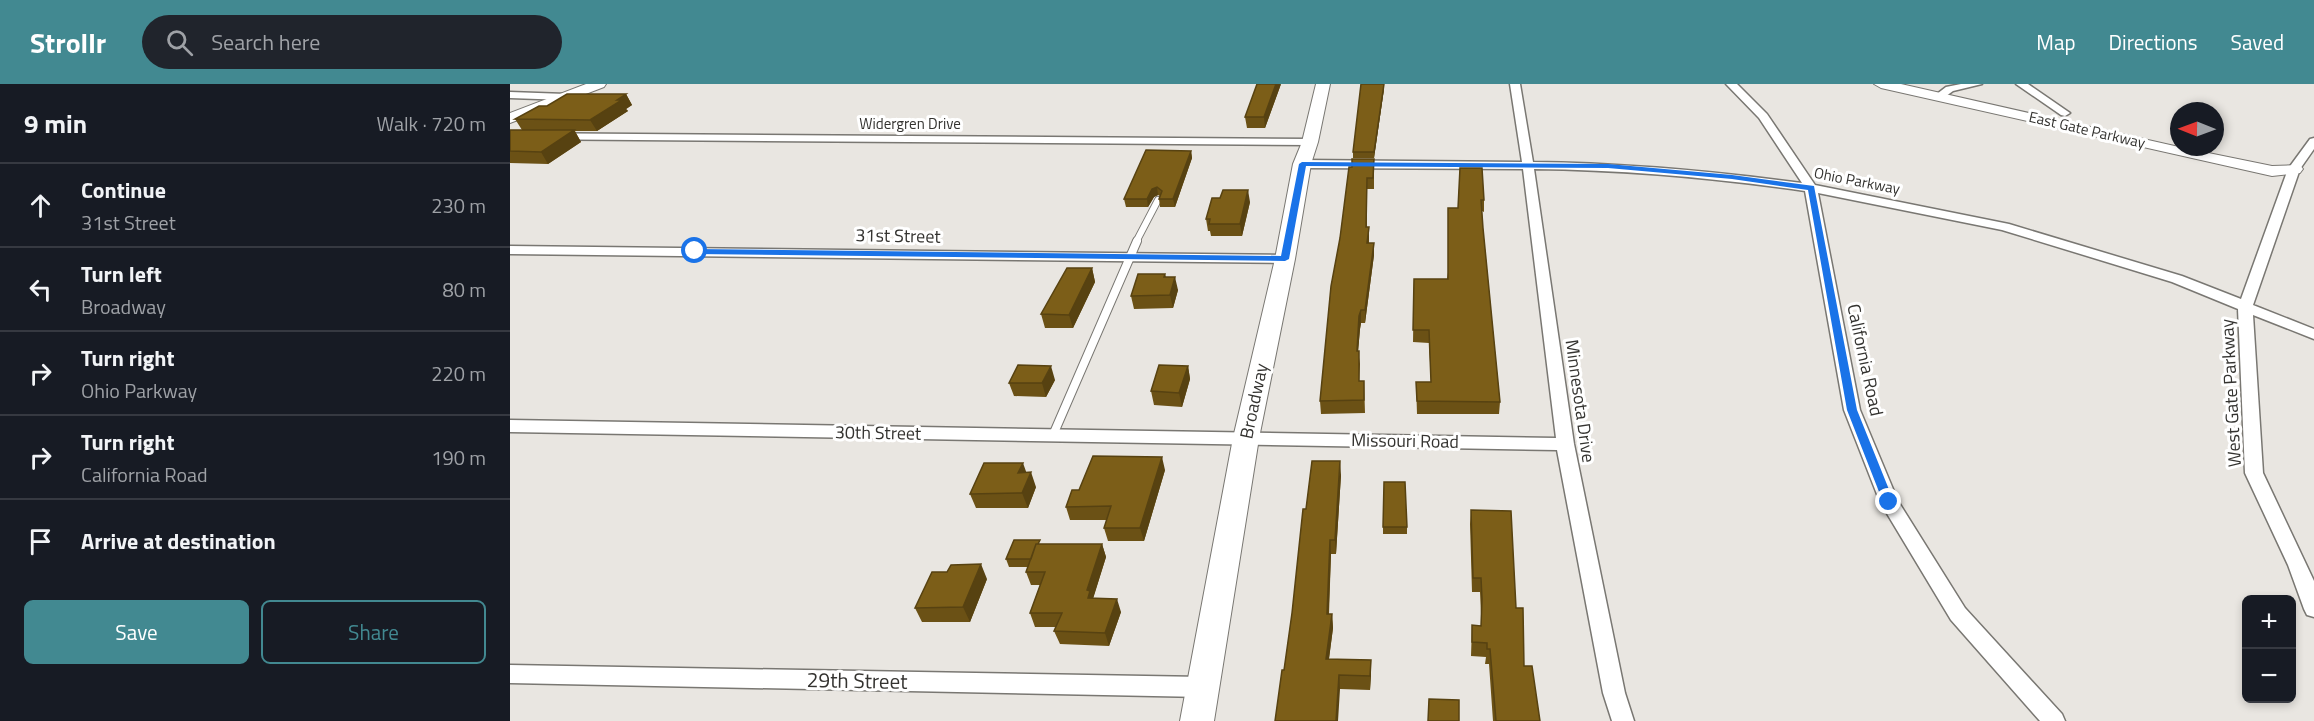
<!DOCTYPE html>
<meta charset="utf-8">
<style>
:root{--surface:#171b24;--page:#20242c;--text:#f1f3f6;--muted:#9ea1a6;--line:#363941;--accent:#428991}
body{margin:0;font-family:"Titillium Web",sans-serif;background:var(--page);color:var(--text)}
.controls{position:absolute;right:18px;bottom:18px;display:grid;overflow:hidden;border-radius:9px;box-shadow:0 3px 9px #0003}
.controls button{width:54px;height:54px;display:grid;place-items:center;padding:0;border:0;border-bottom:2px solid var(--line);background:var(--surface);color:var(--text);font:30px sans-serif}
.compass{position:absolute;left:1660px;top:18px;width:54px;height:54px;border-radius:50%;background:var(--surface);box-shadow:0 3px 9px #0003;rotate:271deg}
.stop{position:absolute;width:18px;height:18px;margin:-14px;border:4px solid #1a73e8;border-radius:50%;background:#fff}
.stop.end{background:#1a73e8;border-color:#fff;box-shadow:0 2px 6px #0008}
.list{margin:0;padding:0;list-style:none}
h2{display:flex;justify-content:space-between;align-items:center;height:78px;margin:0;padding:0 24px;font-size:26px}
h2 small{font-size:20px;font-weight:400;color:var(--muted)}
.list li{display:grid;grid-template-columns:39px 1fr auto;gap:18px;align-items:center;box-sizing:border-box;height:84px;padding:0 24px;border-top:2px solid var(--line)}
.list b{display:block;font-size:22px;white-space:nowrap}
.list p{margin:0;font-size:20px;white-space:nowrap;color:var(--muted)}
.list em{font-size:20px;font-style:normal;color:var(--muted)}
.actions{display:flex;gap:12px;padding:18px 24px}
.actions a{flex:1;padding:14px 0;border:2px solid var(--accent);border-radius:9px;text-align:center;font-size:21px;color:var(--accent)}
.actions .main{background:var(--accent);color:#fff}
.icon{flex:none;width:33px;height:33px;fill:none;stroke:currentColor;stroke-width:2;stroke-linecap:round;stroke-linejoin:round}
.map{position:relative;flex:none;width:1804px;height:637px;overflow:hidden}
header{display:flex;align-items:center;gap:36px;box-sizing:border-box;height:84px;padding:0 30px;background:var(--accent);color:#fff}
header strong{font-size:28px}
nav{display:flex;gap:33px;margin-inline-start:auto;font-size:21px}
.search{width:420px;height:54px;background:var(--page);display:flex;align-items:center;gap:15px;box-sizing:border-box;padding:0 21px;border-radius:33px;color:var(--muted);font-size:22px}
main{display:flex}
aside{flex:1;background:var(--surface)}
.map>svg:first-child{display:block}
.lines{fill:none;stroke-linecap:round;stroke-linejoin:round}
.lane-far1-casing{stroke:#797772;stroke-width:8}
.lane-casing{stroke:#797772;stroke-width:10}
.street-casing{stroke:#797772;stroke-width:3}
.secondary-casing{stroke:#797772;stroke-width:2}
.lane-far1{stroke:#fff;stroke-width:6}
.lane{stroke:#fff;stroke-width:8}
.street{fill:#fff;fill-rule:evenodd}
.secondary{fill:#fff;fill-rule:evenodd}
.wall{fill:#6b5115}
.shaded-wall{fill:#574211}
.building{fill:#7c5e18;stroke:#574211;stroke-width:1.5}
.route{fill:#1a73e8}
.labels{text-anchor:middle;stroke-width:6;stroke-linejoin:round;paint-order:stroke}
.far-street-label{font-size:15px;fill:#343330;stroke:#fff}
.street-label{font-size:18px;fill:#343330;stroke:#fff}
.near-street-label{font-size:21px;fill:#343330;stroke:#fff}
</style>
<header>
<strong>Strollr</strong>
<div class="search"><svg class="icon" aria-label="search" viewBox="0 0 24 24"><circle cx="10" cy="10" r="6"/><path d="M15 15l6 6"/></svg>Search here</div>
<nav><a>Map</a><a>Directions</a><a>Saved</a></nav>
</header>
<main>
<aside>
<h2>9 min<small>Walk · 720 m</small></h2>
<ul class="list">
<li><svg class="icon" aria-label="ahead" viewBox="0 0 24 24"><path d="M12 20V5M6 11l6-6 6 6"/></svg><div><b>Continue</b><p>31st Street</p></div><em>230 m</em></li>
<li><svg class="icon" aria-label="left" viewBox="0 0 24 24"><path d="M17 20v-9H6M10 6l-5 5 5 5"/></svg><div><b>Turn left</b><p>Broadway</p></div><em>80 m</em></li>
<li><svg class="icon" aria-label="right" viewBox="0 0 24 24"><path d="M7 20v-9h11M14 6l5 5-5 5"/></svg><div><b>Turn right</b><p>Ohio Parkway</p></div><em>220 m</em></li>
<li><svg class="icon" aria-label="right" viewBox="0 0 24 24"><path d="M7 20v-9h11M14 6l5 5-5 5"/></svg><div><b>Turn right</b><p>California Road</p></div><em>190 m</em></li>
<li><svg class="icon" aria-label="arrive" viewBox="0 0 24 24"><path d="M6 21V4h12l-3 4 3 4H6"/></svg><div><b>Arrive at destination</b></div></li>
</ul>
<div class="actions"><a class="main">Save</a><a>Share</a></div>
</aside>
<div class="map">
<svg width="1804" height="637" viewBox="0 0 1804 637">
<rect width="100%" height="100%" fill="#e9e6e1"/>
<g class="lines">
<defs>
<path id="lane-far1" d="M626 158 648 116"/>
<path id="lane" d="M543 351 627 157"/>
<path id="street" d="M1000 0H1010L1023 78C1114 79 1202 87 1292 99L1249 34 1216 0H1227L1257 30 1305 101 1499 140 1672 192 1731 215 1778 85 1800 55 1804 54V65L1790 85 1743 221 1804 245V255L1743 231 1753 389 1804 497V533L1797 531 1794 525 1778 481 1735 389 1728 225 1662 198 1492 146 1308 109 1350 326 1388 417 1455 524 1552 630 1555 637H1530L1441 536 1370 418 1334 326 1295 107C1205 94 1116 86 1024 85L1064 360 1115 609 1124 637H1102L1093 609 1047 366 0 348V336L1046 354 1013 85 792 84 786 80 792 76 1012 78Z
M1451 0H1472L1443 7 1432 15 1423 13 1436 3Z
M1506 0H1518L1560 29 1555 32 1551 31Z
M0 8 56 10 61 13 56 16 0 14Z
M0 49 800 55 806 58 800 61 0 55Z
M0 162 775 171 782 175 775 179 0 170Z
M0 581 693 593 701 596 704 603 701 610 693 613 0 599Z"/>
<path id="secondary" d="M76 0H96L94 3 0 39V29Z
M806 0H820L808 58 801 80 785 175 749 354 704 637H670L723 354 765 175 783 80 792 58Z
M1364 0H1391L1669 63 1762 82 1790 81 1793 85 1790 89 1762 92 1371 4Z"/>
</defs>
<!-- lane-far1 casing -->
<use href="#lane-far1" class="lane-far1-casing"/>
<!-- lane casing -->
<use href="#lane" class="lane-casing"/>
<!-- street casing -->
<use href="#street" class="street-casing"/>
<!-- secondary casing -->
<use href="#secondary" class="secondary-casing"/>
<!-- lane-far1 -->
<use href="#lane-far1" class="lane-far1"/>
<!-- lane -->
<use href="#lane" class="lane"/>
<!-- street -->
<use href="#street" class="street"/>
<!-- secondary -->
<use href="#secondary" class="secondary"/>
</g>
<!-- wall -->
<path class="wall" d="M771 0 755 44H737L735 33Z
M874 5 864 74H843V68Z
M116 10 122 21 116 25 118 27 87 47H65L71 58 38 80 0 79V46H12L5 35 37 22Z
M681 67 682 74 665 123H650L649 115 650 112 648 111 644 113 638 123H616L614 115Z
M864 75V105H857V143L859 155V159H864V171L855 239H851L850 245 848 267 850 280 849 297H854L855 329 811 330 810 317 830 154 842 83Z
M950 84 974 116V128L972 127 973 144 990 318 989 330H907L906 298H921L919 259 903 258 904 195H937L948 124Z
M740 118 732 152H701L700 147H698L696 135Z
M582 184 585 198 563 244H535L531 230Z
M655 190 656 193 668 206 663 224 624 225 621 212Z
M678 282 680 295 672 323 644 321 641 307Z
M545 296 536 313 504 312 499 299Z
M655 386 634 457H598L594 444 597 436H560L556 423 569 406Z
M831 391 826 470H821L819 530H822L823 544 819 575 861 576V590L860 606 830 605 774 586 782 529 796 425Z
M526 403 518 424H466L460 410Z
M961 426 1006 524 1014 582 1030 637H983L979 580H975L976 573 961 572 962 541 971 542V530L970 508H962L960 440Z
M873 443H897V450H873Z
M531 460H592L596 473 583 514 611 528 599 562 550 560 544 547 546 543H525L520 529 530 501H521L516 488 518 483H499L496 475Z
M477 495 460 538H412L405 524Z"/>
<!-- shaded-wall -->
<path class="shaded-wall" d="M766 0H771L755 44 754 33Z
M874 0V5L864 74V68Z
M116 10 122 21 116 25 118 27 87 47 80 36Z
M64 46 71 58 38 80 31 68Z
M681 67 682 74 665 123 663 115Z
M647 103 648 111 644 113 638 123 637 115 642 105Z
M738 106 740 118 732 152 730 140Z
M859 143V155L857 171V159Z
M864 159V171L855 239V226Z
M582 184 585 198 563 244 559 231Z
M665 193 668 206 663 224 660 211Z
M851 226V239L850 245 847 280V267L849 232Z
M541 282 545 296 536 313 532 299Z
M678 282 680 295 672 323 669 309Z
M652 373 655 386 634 457 630 444Z
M830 377 831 391 826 470 825 456Z
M513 379 518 393 508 389Z
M521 388 526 403 518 424 512 409Z
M820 456 821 470 818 544 817 530Z
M592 460 596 473 583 515 578 514 577 506Z
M471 480 477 495 460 538 453 523Z
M607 515 611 528 599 562 595 549Z
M822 530 823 544 817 589 816 575Z
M861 576V590L860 606V592Z
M829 591 830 605 828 637H826Z"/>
<!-- building -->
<path class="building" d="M747 0H766L754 33H735Z
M851 0H874L864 68H843Z
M57 10H116L107 16H112L80 36 5 35 29 22H37Z
M0 46H64L31 68 0 67Z
M636 66 681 67 663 115H649L652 107 647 103 642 105 637 115H614Z
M842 75H864L863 94H857L856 143H859L857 159H864L855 226H851L849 232 847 267H849V297H854V316L810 317 821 202 830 154 839 83H842Z
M950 84H972L974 116H971L973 144 990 318 907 317 906 298H921L919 246H903L904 195H938V124H948Z
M713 106H738L730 140H699L700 135H696L702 114H710Z
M557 184H582L559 231 531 230Z
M628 190H655L654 193H665L660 211 621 212Z
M508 281 541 282 532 299H499Z
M649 281 678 282 669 309 641 307Z
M583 372 652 373 630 444H594L601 422 556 423 562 406H569Z
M802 377H830L825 456H820L817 530H822L816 575 861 576 860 592 829 591 826 637H765L772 586H774L782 529 793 425H796Z
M474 379H513L508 389 521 388 512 409 460 410Z
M874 398H895L897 443H873Z
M961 426 1001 427 1006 524H1013L1014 582H1022L1030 637H986L980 565H977V559L962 558V541L971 542 972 515 971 494H963Z
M504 456H530L528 460H526L521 475H496Z
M526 460H592L577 506 580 507 578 514 607 515 595 549 544 547 552 529H520L535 488H516Z
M471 480 453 523 405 524 422 488H437L441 481Z
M919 615 949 616V637H918Z"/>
<!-- route -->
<path class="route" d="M792 78 1098 80 1222 91 1304 102 1347 326 1384 418 1383 421H1375L1373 418 1337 326 1298 106 1222 95 1098 84 796 82 779 175 775 177 185 170 181 167 185 165 771 172 789 80Z"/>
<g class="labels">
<!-- far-street labels -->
<g class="far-street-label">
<text x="400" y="45">Widergren Drive</text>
<text transform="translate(1577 46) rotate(13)" y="5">East Gate Parkway</text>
<text transform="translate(1347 97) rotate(11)" y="5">Ohio Parkway</text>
</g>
<!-- street labels -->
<g class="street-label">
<text transform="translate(388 152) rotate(1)" y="6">31st Street</text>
<text transform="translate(1355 276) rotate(78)" y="6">California Road</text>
<text transform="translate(1721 309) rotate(-93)" y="6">West Gate Parkway</text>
<text transform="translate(744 317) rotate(-78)" y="6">Broadway</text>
<text transform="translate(1070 317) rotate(82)" y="6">Minnesota Drive</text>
<text transform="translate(368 349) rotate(1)" y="6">30th Street</text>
<text transform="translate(895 357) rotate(1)" y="6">Missouri Road</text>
</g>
<!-- near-street labels -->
<g class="near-street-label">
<text transform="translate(347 597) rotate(1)" y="7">29th Street</text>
</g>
</g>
</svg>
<div class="controls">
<button>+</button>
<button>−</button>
</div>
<svg class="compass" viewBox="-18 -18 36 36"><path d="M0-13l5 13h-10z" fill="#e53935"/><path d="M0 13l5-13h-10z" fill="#9ea1a6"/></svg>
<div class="stop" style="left:185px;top:167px"></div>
<div class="stop end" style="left:1379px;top:418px"></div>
</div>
</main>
